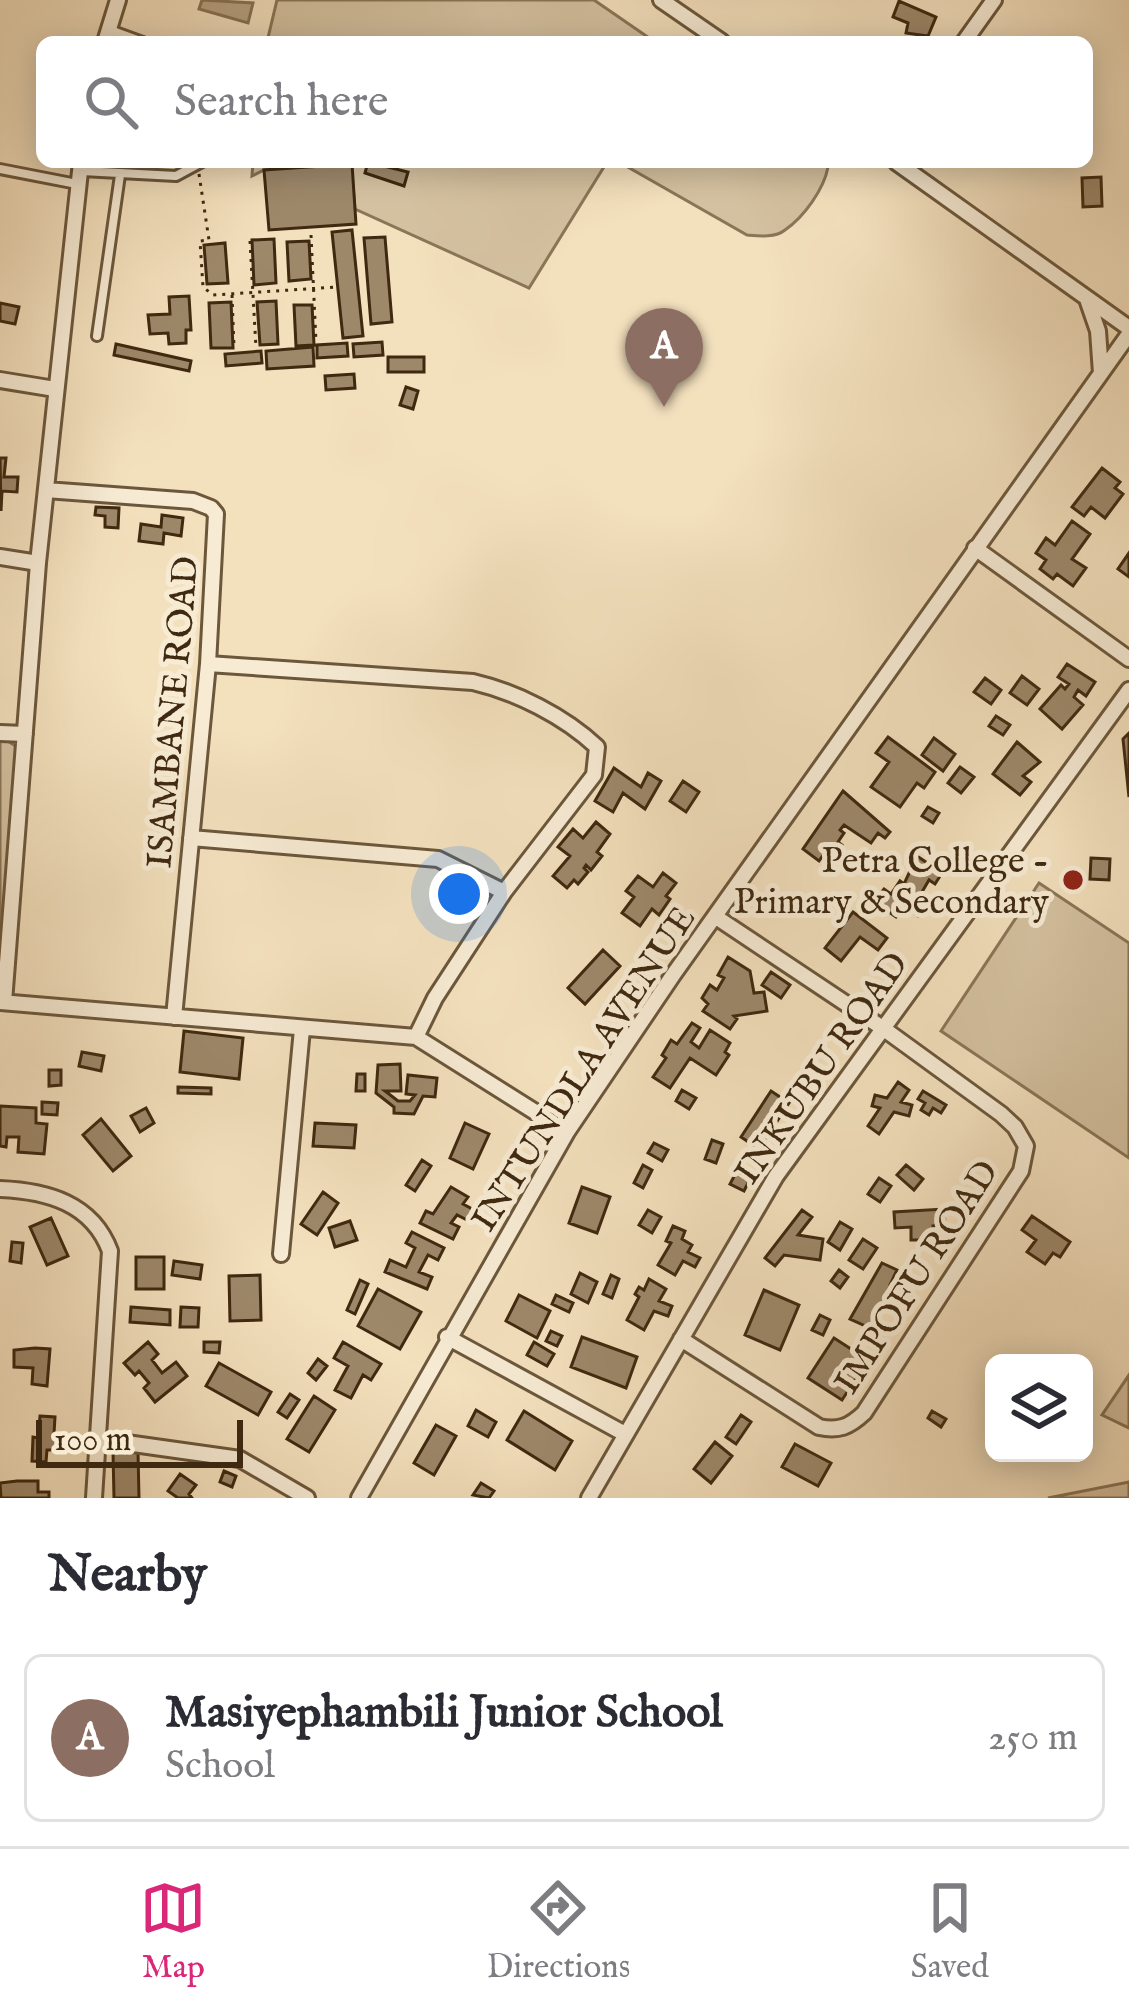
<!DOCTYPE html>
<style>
:root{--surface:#fff;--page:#f2f2f3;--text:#2b2b33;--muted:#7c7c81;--line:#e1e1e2;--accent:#db2777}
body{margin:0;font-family:"IM FELL English",serif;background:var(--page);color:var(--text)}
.controls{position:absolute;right:36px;bottom:36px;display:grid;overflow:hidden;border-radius:18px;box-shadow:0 6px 30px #0003}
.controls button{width:108px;height:108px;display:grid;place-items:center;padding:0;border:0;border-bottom:3px solid var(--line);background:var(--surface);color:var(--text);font:60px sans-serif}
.scale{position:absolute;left:36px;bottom:30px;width:207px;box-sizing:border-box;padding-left:12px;border:6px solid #3f2910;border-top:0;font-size:33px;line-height:42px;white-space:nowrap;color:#3f2910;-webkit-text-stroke:9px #f7ebd4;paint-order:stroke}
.you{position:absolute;left:459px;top:894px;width:42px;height:42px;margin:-30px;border:9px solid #fff;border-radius:50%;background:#1a73e8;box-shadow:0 0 0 18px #1a73e833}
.badge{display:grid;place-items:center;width:78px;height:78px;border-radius:50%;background:var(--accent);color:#fff;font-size:39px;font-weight:700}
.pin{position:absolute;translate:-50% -99px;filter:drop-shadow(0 3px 6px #0008)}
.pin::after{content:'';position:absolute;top:63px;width:42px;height:36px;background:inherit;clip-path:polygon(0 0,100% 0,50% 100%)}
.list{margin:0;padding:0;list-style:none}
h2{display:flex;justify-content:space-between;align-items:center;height:156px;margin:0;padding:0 48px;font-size:51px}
h2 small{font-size:39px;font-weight:400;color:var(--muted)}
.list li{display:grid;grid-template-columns:78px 1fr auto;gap:36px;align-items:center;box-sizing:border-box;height:168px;margin:0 24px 24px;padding:0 24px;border:3px solid var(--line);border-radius:18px}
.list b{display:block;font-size:45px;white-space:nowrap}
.list p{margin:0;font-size:39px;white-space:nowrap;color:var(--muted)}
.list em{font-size:39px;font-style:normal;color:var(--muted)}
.icon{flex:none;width:66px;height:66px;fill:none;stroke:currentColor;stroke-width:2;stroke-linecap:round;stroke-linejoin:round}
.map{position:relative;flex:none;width:1129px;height:1498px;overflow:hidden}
.search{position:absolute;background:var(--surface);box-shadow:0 6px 30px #0003;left:36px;right:36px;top:36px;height:132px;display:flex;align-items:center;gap:30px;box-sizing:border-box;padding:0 42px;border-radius:18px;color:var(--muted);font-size:45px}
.sheet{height:348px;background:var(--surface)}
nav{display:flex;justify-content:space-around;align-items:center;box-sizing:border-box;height:168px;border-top:3px solid var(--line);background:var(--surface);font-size:33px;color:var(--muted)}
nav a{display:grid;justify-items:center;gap:6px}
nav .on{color:var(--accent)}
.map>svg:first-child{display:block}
.green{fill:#d4c1a0;stroke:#8a7558;stroke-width:3}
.water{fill:#b6a282;stroke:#867254;stroke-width:3}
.building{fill:#9d886a;stroke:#3f2910;stroke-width:3}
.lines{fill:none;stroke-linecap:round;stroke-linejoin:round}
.lane-casing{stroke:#6c573b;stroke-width:14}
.street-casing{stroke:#6c573b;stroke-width:20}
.path{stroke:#3f2910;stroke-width:3;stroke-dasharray:3 6;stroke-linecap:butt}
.lane{stroke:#f7ebd4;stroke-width:8}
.street{stroke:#f7ebd4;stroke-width:14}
.poi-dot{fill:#8f2418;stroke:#f7ebd4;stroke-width:4.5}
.labels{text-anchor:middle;stroke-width:10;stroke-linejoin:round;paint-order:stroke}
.street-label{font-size:36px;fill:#3f2910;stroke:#f7ebd4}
.poi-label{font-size:36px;fill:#3f2910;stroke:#f7ebd4;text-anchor:end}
</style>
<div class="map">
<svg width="1129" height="1498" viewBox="0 0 1129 1498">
<rect width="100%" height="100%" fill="#f3e0bd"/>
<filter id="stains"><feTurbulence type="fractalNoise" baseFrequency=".00167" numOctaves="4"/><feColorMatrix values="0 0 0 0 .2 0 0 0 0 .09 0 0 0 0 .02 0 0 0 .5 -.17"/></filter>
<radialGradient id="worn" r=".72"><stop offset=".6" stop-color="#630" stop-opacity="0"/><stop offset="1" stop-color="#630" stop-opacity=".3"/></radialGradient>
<!-- green -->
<path class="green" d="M277 0H594L655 42H267Z
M253 162H607L529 288 355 209 351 164 264 170 252 176Z
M619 162H824L828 167C824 189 804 217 785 230 775 238 759 236 747 235Z
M0 736 17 747 0 969Z
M1039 883 1129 943V1158L941 1031Z
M1129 1375V1428L1102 1415Z
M1129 1482V1498H1048Z"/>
<!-- water -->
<path class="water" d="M202 0 253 3 248 23 199 9Z"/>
<!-- building -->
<path class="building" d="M899 1 936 17 928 36 906 33 908 23 893 17Z
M368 162 408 172 404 186 365 173Z
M352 164 356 224 269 230 264 170Z
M1101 177 1102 206 1083 207 1082 178Z
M352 230 363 336 343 338 332 232Z
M385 237 392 322 371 324 364 238Z
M274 239 276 283 254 285 252 240Z
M309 241 311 279 289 281 287 242Z
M225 243 228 283 207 284 204 245Z
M189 296 191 330H186V343L169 344 168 333 150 334 148 315 170 314 169 297Z
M276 301 278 344 260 345 257 302Z
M231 302 233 348H211L209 303Z
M0 303 19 307 15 324 0 321Z
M294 305H312L314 345 296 346Z
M382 342 383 355 354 357 353 344Z
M347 343 348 356 317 358V345Z
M116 344 191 361 189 371 114 355Z
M313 347 314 366 267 369 266 351Z
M261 351 262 363 226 366 225 354Z
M388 357H424V372H388Z
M354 374 355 388 326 390 325 376Z
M406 387 418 391 413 409 400 405Z
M0 458H6L4 477H18L17 492 2 491 1 511Z
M1102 468 1120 482 1115 488 1123 494 1105 518 1091 507 1084 516 1072 507Z
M96 507 119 508 118 528 105 527V516L95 515Z
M162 515 183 518 181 536 164 533 163 544 139 541 141 524 161 527Z
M1072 521 1090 534 1072 559 1086 568 1073 586 1057 574 1053 579 1040 569 1046 560 1036 553 1046 538 1055 545Z
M1129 553V577L1118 569Z
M1067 664 1095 682 1086 696 1078 690 1074 697 1083 705 1062 729 1040 709 1061 685 1065 689 1069 684 1058 677Z
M1022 676 1039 689 1027 705 1010 693Z
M985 678 1001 690 991 704 974 692Z
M996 716 1010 725 1003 735 989 726Z
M1129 733V797L1123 739Z
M888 737 935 772 924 788 917 783 900 807 871 787 889 762 876 753Z
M934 738 955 754 943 771 922 755Z
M1017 742 1040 762 1023 776 1031 782 1020 795 993 774Z
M960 767 974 777 961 793 948 783Z
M614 768 641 787 648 773 661 781 645 809 623 793 613 812 595 801Z
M683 781 699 792 686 812 670 801Z
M843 791 890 832 885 838 878 833 871 843 844 825 840 830 844 833 838 842 842 845 835 856 827 850 819 861 803 849Z
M928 807 939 813 933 823 922 816Z
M596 822 610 834 597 852 602 856 591 870 586 865 584 868 588 872 578 884 574 880 567 888 553 876 570 856 558 847 573 829 583 838Z
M917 856 942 873 935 884 929 880 922 892 931 898 918 916 903 906 896 917 874 902 884 889 891 894 900 881 904 884Z
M1091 858 1110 859 1109 880 1090 879Z
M663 873 676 883 666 896 670 899 659 915 652 909 640 926 622 913 634 897 626 891 638 876 653 887Z
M853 912 887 938 878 950 860 937 841 961 825 948Z
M603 950 620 966 585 1004 568 988Z
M728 957 750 971 754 993 764 992 767 1011 734 1016 737 1019 730 1029 703 1011 708 1004 702 998 710 985 717 990 724 978 718 975Z
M771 972 790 985 781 998 762 985Z
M692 1023 700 1028 691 1042 699 1048 710 1030 730 1043 725 1052 729 1055 716 1075 690 1058 670 1088 653 1077 666 1058 662 1055 671 1040 677 1044Z
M184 1031 243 1038 239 1079 180 1072Z
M82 1052 104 1056 101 1071 79 1066Z
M400 1064 401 1091H385L398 1101H410L415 1095 406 1094 408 1075 437 1078 435 1097 423 1096 414 1114 394 1113V1107L376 1093 378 1065Z
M49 1070H61V1085L49 1086Z
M357 1074H365V1091H356Z
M898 1082 909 1090 901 1102 912 1105 909 1116 894 1112 879 1134 868 1126 880 1108 872 1106 875 1095 887 1098Z
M178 1087 211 1088V1094L178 1093Z
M682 1090 696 1098 689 1109 676 1101Z
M771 1091 789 1103 759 1149 741 1137Z
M923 1091 946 1105 941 1113 933 1108 929 1115 921 1110 925 1103 918 1099Z
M42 1102 58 1103 57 1115 42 1114Z
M0 1106 36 1108V1123L47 1124 44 1154 18 1152 19 1137H7L6 1147 0 1146Z
M146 1108 154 1123 140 1132 131 1116Z
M101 1119 131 1156 113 1171 83 1135Z
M315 1123 356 1125 354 1148 313 1146Z
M465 1123 489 1134 473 1169 450 1158Z
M712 1140 723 1144 716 1163 705 1159Z
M654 1143 668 1150 662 1161 648 1153Z
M422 1160 431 1166 415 1191 406 1185Z
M643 1165 652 1170 643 1188 634 1183Z
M906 1165 923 1179 914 1190 897 1175Z
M738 1169 752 1175 744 1191 730 1184Z
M879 1178 891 1186 880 1202 868 1194Z
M451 1187 468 1197 463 1204 474 1210 469 1221 457 1215 451 1223 459 1227 453 1239 420 1223 426 1211 433 1214Z
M582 1187 610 1197 597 1233 569 1223Z
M323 1192 338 1203 317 1235 301 1224Z
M944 1209 945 1225 933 1226V1240H911V1227L895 1228 894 1212Z
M648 1210 661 1217 652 1233 639 1225Z
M802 1210 812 1217 798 1235 823 1239 820 1260 784 1255 775 1266 765 1258Z
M1032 1216 1070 1242 1060 1257 1053 1253 1045 1264 1027 1252 1036 1240 1022 1230Z
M51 1218 68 1256 47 1265 30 1227Z
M350 1221 357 1240 335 1247 329 1228Z
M840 1222 852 1229 840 1250 828 1242Z
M673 1226 685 1231 682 1239 692 1245 688 1252 700 1258 695 1267 683 1261 675 1275 658 1265 671 1243 666 1241Z
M412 1232 444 1248 438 1260 428 1255 419 1272 432 1277 427 1289 385 1272 390 1260 406 1267 415 1248 406 1243Z
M863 1239 877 1248 863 1269 849 1260Z
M12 1242 23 1243 21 1263 10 1261Z
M136 1257H164V1289H136Z
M174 1261 202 1265 200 1279 172 1275Z
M882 1263 897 1270 890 1285 903 1293 895 1312 881 1307 870 1328 850 1319Z
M839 1270 848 1277 840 1288 831 1281Z
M580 1273 597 1282 588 1303 571 1294Z
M260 1275 261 1320 230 1321 229 1276Z
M611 1275 619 1279 612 1298 603 1294Z
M649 1279 666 1289 659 1301 672 1306 668 1316 654 1311 644 1330 627 1320 639 1297 635 1294 639 1287 644 1290Z
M360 1280 368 1284 355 1314 347 1310Z
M378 1289 421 1312 400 1349 358 1326Z
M764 1290 799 1305 780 1350 745 1335Z
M519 1295 550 1311 537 1338 506 1321Z
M556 1295 573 1303 569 1312 552 1304Z
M131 1307 170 1310V1325L130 1322Z
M181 1307 199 1308 198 1327H180Z
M820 1315 830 1320 823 1335 812 1330Z
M551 1331 562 1336 557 1346 546 1341Z
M582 1337 637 1357 626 1388 571 1367Z
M834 1338 868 1360 842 1400 808 1378Z
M148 1342 158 1354 152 1360 162 1373 176 1362 187 1376 155 1402 144 1388 149 1383 139 1371 135 1375 124 1363Z
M204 1342H220L219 1353 204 1352Z
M343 1342 381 1364 371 1380 363 1375 351 1398 335 1390 348 1366 334 1358Z
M534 1342 554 1354 547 1366 527 1355Z
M35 1348 50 1349 47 1386 32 1384 33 1368 14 1367V1350Z
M318 1359 327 1366 316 1380 308 1373Z
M219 1363 271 1392 258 1415 206 1386Z
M290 1394 299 1400 287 1418 278 1412Z
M314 1396 335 1410 309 1452 287 1439Z
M476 1410 496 1422 488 1437 468 1426Z
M524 1411 572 1441 555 1470 507 1440Z
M932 1411 946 1419 941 1427 928 1418Z
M741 1415 751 1422 736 1444 726 1437Z
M40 1416 55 1417 54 1434H58V1450H47L46 1462 32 1461 33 1437 38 1438Z
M436 1425 456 1436 434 1475 414 1463Z
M715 1442 732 1456 711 1483 694 1469Z
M795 1444 831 1463 818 1486 782 1467Z
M113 1452H138L139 1498H114Z
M224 1471 236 1476 232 1487 220 1482Z
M180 1474 196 1485 189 1494 192 1498H178L168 1491Z
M17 1481H38V1492H49V1498H1L0 1483Z
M481 1483 494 1491 489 1498 473 1495Z"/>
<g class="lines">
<defs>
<path id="lane" d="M110 30 143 42
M0 169 77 184
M82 171 176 176 202 162
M97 336 120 175"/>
<path id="street" d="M661 0 722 42
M105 42 118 0
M964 42 994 0
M896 162 1129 328
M1088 302 1098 331 1101 373
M0 380 55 389
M46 490 193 501 211 508 216 514 208 664 174 1017
M975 548 1129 659
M0 557 38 563
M208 664 473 682C516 692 564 716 597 747L594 775 504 892 435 998 416 1037
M0 733 25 734
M191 838 438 859 504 892
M0 1002 416 1037 567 1132
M4 1002 38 563 81 162
M0 1189C47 1191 92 1203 110 1251L94 1498
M281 1254 302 1029
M447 1337 625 1434
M681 1339 819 1427C839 1431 849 1427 864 1413L1021 1171 1026 1146 1015 1127 1001 1114 884 1029 716 917
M98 1439 240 1459 307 1498
M359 1498 567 1132 673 975 1129 334
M589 1498 776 1176 1129 690"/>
</defs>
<!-- lane casing -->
<use href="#lane" class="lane-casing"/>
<!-- street casing -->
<use href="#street" class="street-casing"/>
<!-- path -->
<path class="path" d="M199 174 209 240 200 241 203 287 213 295 337 287
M311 235 316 342
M250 241 256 348
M232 295 234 347"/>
<!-- lane -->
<use href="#lane" class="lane"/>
<!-- street -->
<use href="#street" class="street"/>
</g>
<!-- markers -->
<circle class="poi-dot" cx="1073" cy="880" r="12"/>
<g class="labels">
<!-- street labels -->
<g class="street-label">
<text transform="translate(171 712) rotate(-85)" y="13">ISAMBANE ROAD</text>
<text transform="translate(820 1067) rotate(-55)" y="13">INKUBU ROAD</text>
<text transform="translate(582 1068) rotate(-57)" y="13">INTUNDLA AVENUE</text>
<text transform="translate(915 1276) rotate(-57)" y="13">IMPOFU ROAD</text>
</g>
<!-- poi labels -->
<g class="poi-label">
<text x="1049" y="872">Petra College -<tspan x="1049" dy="41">Primary &amp; Secondary</tspan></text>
</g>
</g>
<rect width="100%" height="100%" filter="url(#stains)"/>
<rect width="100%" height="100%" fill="url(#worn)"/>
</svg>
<div class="controls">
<button><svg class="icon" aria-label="layers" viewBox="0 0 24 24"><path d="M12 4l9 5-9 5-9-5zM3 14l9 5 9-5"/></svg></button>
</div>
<div class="scale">100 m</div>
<div class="you"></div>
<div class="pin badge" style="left:664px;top:407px;background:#8d6e63">A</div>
<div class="search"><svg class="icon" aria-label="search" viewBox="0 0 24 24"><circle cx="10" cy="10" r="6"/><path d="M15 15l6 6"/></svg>Search here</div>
</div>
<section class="sheet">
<h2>Nearby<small></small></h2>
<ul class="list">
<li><span class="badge" style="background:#8d6e63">A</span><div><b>Masiyephambili Junior School</b><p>School</p></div><em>250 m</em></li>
</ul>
</section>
<nav>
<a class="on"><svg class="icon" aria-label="map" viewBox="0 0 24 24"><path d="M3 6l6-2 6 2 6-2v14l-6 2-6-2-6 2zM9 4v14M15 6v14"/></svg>Map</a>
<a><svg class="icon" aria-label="directions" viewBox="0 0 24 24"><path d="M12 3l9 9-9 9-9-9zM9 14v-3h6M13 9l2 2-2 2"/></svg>Directions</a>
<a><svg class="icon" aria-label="saved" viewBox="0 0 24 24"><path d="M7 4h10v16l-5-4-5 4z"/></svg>Saved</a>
</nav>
